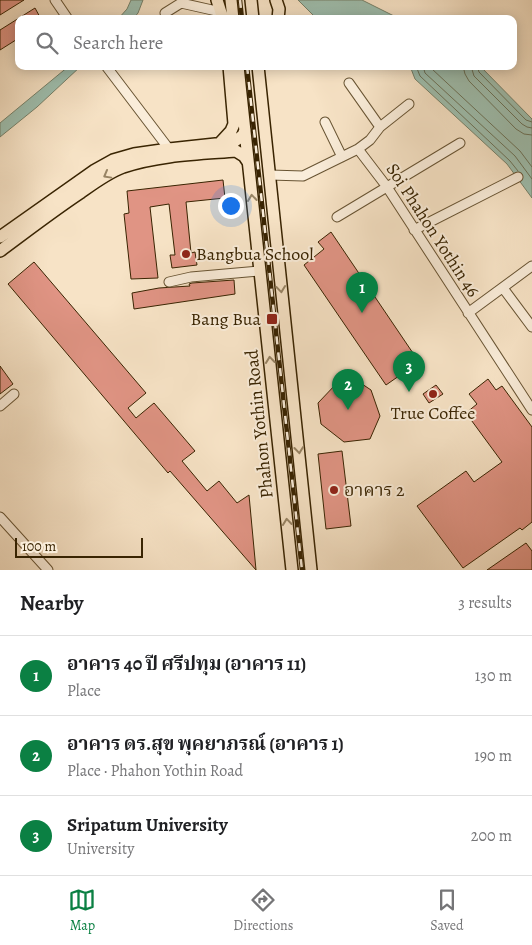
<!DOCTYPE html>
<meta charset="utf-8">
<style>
:root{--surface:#fff;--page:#f6f6f6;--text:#202124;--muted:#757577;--line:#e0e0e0;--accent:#0b8043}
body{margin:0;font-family:Alegreya,"Noto Serif Thai",serif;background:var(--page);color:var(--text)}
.scale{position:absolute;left:15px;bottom:12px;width:128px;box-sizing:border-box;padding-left:5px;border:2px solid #392402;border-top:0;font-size:14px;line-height:18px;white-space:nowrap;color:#392402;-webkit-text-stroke:4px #faedda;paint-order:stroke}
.you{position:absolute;left:230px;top:205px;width:18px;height:18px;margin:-12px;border:4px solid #fff;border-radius:50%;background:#1a73e8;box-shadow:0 0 0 8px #1a73e833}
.badge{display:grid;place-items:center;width:32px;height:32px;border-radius:50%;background:var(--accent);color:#fff;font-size:16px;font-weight:700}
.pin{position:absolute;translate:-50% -41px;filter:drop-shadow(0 1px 2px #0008)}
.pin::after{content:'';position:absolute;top:26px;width:18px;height:15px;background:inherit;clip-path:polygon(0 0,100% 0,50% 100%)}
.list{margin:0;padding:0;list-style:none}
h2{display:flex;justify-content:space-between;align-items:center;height:65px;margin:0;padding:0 20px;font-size:21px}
h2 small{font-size:16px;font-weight:400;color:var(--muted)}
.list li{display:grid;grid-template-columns:32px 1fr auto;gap:15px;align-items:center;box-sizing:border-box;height:80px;padding:0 20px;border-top:1px solid var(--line)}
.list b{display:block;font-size:19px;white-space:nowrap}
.list p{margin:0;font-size:16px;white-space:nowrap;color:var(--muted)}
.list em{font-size:16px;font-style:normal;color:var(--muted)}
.icon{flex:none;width:28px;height:28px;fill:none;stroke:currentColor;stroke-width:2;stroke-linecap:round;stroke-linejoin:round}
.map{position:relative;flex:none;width:532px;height:570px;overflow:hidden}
.search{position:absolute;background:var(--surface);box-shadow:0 2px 12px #0003;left:15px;right:15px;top:15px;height:55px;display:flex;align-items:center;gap:12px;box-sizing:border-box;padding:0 18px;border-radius:10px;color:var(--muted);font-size:19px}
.sheet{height:305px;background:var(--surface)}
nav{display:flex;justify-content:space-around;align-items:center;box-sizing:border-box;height:70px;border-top:1px solid var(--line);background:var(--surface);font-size:14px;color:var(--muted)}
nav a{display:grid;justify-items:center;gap:2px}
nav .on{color:var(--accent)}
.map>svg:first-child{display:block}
.water{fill:#9ebfaf;stroke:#76816a}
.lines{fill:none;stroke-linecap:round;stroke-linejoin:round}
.shore{stroke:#6c7258;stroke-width:1}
.building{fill:#e09484;stroke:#392402}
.minor-casing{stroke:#685433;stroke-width:11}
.major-casing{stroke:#392402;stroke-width:14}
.minor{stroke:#faedda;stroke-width:9}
.major{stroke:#f7e3c6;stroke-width:11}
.rail-casing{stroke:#392402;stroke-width:4.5}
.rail{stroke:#faedda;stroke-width:2.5;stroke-dasharray:8;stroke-linecap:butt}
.oneway{stroke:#988464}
.poi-dot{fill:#8f2418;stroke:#faedda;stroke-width:2}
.labels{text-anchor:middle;stroke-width:4;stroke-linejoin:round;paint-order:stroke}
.street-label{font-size:18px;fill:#392402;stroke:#faedda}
.poi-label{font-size:18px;fill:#392402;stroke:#faedda;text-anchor:start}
</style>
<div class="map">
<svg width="532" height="570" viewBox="0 0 532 570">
<rect width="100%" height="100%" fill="#f7e3c6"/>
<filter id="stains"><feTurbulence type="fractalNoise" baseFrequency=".004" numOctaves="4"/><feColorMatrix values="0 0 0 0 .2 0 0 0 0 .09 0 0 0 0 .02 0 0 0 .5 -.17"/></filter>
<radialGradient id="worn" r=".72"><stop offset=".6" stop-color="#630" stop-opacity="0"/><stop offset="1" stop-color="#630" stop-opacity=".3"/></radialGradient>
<!-- water -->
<path class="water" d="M131 0H143L138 13 133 19H118L127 9Z
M298 0H362L400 19H317Z
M69 66H81L37 107 0 137V123Z
M410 66H480L532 119V198L507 164 415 79Z"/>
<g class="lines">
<!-- shore -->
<path class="shore" d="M416 66 420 76 510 161 518 171
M423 66 425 73 515 156 532 179
M431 66 432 69 520 151 532 167
M463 66 465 74 469 81 516 129 524 134 532 135
M471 66 474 76 522 124 527 127 532 128
M477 66 479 72 526 120 532 122"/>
</g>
<!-- building -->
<path class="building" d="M0 0H24L0 15Z
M35 8 41 19H19V38L0 50V30Z
M223 180 225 198 186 202 191 253 195 252 197 265 172 268 170 255H175L169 204 150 207 158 278 131 279 124 214 129 213 127 191Z
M331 232 419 362 386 385 304 265 324 249 318 242Z
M34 262 146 393 128 408 136 418 154 403 195 451 182 461 207 491 219 481 237 503 249 495 256 570 170 471 168 473 8 284Z
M234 280 235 294 134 309 132 293 159 288 190 286 189 284 192 283Z
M0 366 13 384 0 394Z
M353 378 371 390 380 416 370 439 344 442 321 424 318 403 337 383Z
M488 379 496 390 502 386 532 427V522L522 530 520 528 463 568 417 506 466 471 474 482 502 462 466 413 477 404 469 394Z
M436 385 443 394 429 403 423 394Z
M342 451 351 526 326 529 318 454Z
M526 543 532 551V570H487Z"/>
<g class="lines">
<defs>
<path id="minor" d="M55 0 68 19
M165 13 181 3 221 12
M106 66 169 149
M349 83 380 127
M325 122 342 157
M358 149 387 187 532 410
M270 175 303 176 358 149 370 140 380 127 409 104
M337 217 460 143
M414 230 518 177
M169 282 191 277 260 271
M503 288 532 327
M468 313 532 266
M0 406 14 394
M0 517 48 570"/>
<path id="major" d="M217 0 223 19
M231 0 233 19
M251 0 253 19
M276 0 279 9 278 19
M238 66 292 570
M258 66 311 570
M219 144 231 131 234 124 229 66
M0 237 95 170 113 160 134 154 169 149 234 142 243 135 245 130
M0 251C27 231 53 211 80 193 94 183 107 173 123 167 159 155 198 154 236 151L244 156 248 162"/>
</defs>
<!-- minor casing -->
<use href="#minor" class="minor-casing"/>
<!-- major casing -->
<use href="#major" class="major-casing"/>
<!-- minor -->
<use href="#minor" class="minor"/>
<!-- major -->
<use href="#major" class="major"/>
<defs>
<path id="rail" d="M240 0 242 19
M247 66 302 570"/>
</defs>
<!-- rail casing -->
<use href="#rail" class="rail-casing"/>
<!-- rail -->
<use href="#rail" class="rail"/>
</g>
<!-- one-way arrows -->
<defs><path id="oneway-chevron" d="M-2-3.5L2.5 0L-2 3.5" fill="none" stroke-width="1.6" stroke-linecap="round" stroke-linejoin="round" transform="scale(1.25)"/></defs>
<g class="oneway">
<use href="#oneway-chevron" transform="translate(107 175) rotate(151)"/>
<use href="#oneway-chevron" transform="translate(252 198) rotate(-96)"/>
<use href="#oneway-chevron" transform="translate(281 289) rotate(84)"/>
<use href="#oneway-chevron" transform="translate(270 360) rotate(-96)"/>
<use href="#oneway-chevron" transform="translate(299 450) rotate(84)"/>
<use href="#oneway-chevron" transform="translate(287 522) rotate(-96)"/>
</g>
<!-- markers -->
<g class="poi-dot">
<circle cx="186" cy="254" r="5"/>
<rect x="266" y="313" width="12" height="12" rx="2.5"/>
<circle cx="433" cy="394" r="5"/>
<circle cx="334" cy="490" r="5"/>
</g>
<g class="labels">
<!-- street labels -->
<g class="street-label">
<text transform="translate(433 230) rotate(57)" y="6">Soi Phahon Yothin 46</text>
<text transform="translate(259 424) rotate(-96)" y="6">Phahon Yothin Road</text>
</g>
<!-- poi labels -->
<g class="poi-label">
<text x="196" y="260">Bangbua School</text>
<text x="261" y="325" text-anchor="end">Bang Bua</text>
<text x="433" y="419" text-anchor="middle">True Coffee</text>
<text x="344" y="496">อาคาร 2</text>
</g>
</g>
<rect width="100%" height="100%" filter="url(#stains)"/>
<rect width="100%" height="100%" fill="url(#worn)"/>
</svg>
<div class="scale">100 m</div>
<div class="you"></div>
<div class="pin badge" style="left:362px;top:313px">1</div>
<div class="pin badge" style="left:348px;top:410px">2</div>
<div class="pin badge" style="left:409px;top:392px">3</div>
<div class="search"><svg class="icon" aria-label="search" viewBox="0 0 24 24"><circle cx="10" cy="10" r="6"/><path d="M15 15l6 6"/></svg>Search here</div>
</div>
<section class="sheet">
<h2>Nearby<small>3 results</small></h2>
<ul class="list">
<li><span class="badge">1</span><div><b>อาคาร 40 ปี ศรีปทุม (อาคาร 11)</b><p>Place</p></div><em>130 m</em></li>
<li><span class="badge">2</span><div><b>อาคาร ดร.สุข พุคยาภรณ์ (อาคาร 1)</b><p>Place · Phahon Yothin Road</p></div><em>190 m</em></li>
<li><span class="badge">3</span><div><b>Sripatum University</b><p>University</p></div><em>200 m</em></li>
</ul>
</section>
<nav>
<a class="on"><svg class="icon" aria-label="map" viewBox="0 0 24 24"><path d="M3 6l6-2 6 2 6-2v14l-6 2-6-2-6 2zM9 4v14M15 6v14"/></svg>Map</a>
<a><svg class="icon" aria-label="directions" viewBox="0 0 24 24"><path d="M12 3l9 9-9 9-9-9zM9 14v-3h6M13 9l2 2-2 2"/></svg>Directions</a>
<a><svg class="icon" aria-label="saved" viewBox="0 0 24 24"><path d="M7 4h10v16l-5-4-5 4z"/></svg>Saved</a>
</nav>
